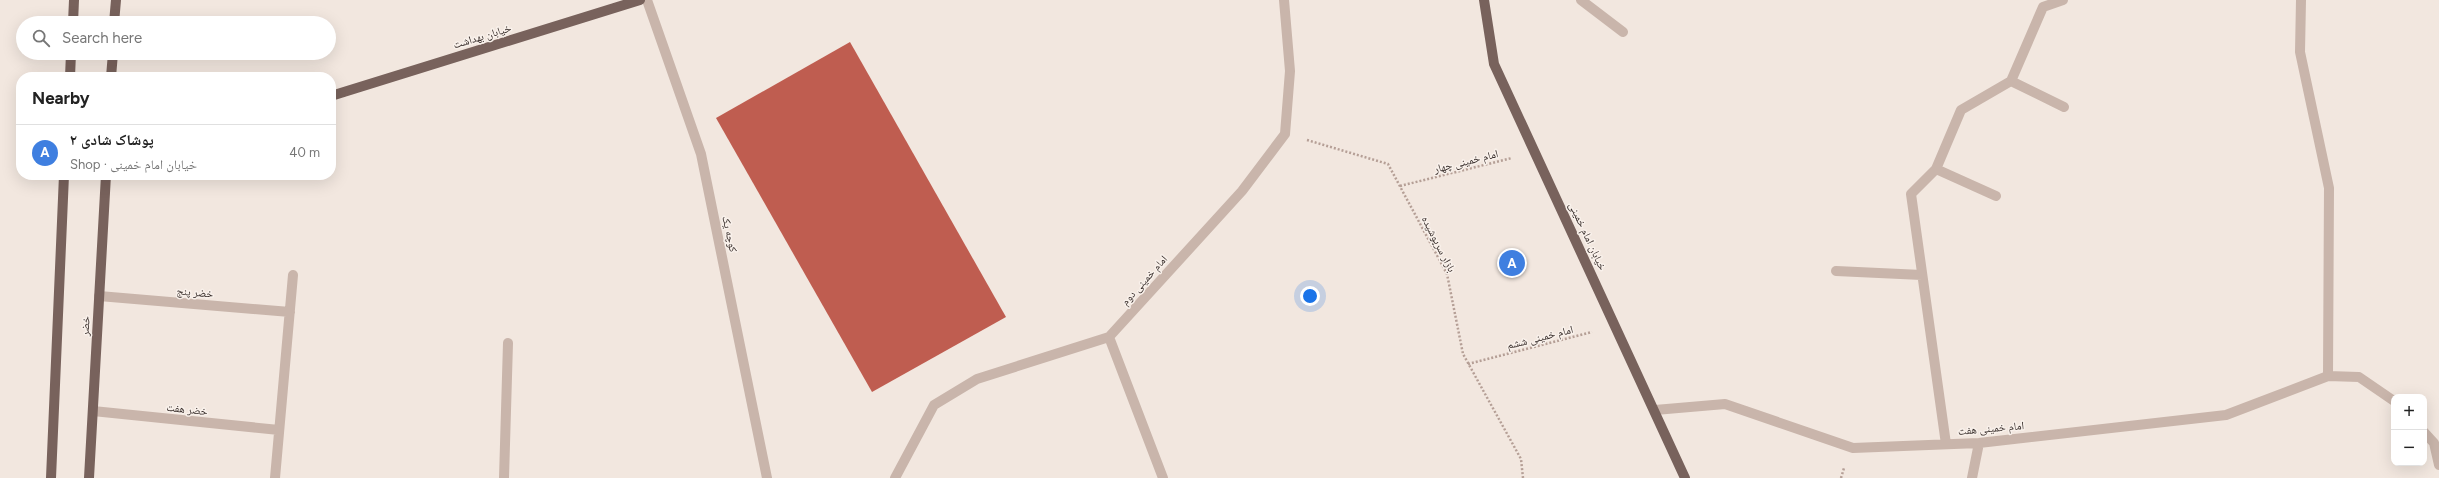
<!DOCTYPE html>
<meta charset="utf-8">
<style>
:root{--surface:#fff;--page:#f6f6f6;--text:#222;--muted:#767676;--line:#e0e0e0;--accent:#db2777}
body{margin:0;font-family:Figtree,"Noto Naskh Arabic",sans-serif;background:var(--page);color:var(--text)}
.controls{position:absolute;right:12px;bottom:12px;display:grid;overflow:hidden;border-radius:8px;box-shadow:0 4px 16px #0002}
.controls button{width:36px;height:36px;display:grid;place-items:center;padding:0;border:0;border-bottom:1px solid var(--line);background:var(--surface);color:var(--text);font:20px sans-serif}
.you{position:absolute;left:1310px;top:296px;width:14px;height:14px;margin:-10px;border:3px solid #fff;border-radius:50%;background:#1a73e8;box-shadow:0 0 0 6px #1a73e833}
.badge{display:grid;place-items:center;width:26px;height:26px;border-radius:50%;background:var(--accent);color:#fff;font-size:13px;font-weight:700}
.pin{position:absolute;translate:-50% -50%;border:2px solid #fff;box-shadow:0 1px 4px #0006}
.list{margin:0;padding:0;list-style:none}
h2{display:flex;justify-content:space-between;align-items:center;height:52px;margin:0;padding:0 16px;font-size:17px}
h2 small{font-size:13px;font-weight:400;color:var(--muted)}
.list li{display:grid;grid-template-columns:26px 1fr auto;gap:12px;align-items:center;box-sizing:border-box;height:56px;padding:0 16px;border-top:1px solid var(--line)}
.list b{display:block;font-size:15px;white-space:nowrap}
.list p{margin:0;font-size:13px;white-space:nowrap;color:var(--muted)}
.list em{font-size:13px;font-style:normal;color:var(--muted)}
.icon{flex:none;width:22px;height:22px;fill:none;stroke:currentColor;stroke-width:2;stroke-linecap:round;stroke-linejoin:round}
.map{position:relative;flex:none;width:2439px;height:478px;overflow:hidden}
.search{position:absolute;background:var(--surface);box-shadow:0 4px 16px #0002;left:16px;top:16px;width:320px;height:44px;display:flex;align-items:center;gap:10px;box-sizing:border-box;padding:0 14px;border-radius:22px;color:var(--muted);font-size:15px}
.panel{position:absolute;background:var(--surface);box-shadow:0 4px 16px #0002;left:16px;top:72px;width:320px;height:108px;border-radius:16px}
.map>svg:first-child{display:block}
.building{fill:#bf5d50}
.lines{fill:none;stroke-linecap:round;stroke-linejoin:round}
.path{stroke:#b59f96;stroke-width:2.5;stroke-dasharray:2 2;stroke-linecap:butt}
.minor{stroke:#c9b5ab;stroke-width:10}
.major{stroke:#78625c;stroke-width:10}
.labels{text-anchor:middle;stroke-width:3;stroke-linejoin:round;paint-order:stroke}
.street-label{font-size:11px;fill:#372d2a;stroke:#f9f1eb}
</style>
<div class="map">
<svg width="2439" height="478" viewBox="0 0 2439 478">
<rect width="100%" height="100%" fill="#f2e7df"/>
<!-- building -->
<path class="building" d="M850 42 1006 317 872 392 716 118Z"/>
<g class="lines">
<!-- path -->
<path class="path" d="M1307 140 1388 164 1447 274 1463 354 1521 459 1523 478
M1400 186 1512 158
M1468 364 1592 332
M1841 478 1844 468"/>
<!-- minor -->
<path class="minor" d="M647 0 701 154 767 478
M1581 0 1623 32
M2301 0 2300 52 2329 188 2328 376 2359 377 2394 401
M2011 81 2064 107
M1936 169 1996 196
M1836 271 1922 275
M99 296 290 312
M1109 337 1163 478
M1655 410 1725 404 1853 448 1979 443 2226 415 2328 376
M93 411 279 430
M2424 432 2434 443 2439 465
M1946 444 1911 194 1936 169 1961 110 2011 81 2043 7 2063 0
M275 478 293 275
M504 478 508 343
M895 478 934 405 977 379 1109 337 1242 191 1285 134 1290 71 1284 0
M1972 478 1979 443"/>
<!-- major -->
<path class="major" d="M1484 0 1494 64 1685 478
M73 23 74 0
M114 23 116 0
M70 77 71 53
M111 77 113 53
M331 96 640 0
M51 478 64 175
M89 478 106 175"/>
</g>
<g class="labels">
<!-- street labels -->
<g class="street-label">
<text transform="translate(482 36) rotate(-17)" y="4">خیابان بهداشت</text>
<text transform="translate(1466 161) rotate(-14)" y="4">امام خمینی چهار</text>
<text transform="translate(730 234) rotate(78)" y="4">کوچه یک</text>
<text transform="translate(1588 236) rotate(65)" y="4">خیابان امام خمینی</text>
<text transform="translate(1439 244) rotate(63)" y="4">بازار سرپوشیده</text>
<text transform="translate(1144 280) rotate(-48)" y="4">امام خمینی دوم</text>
<text transform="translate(195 292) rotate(5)" y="4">خضر پنج</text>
<text transform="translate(85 326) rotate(-87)" y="4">خضر</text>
<text transform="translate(1540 337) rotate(-14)" y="4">امام خمینی ششم</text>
<text transform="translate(187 409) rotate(6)" y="4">خضر هفت</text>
<text transform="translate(1991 428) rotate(-5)" y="4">امام خمینی هفت</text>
</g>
</g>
</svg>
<div class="controls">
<button>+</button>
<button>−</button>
</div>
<div class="you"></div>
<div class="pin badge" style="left:1512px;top:263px;background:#3f7fe0">A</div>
<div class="search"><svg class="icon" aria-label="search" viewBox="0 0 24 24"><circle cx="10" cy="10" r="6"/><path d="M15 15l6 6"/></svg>Search here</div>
<section class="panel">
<h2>Nearby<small></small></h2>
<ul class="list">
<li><span class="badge" style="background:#3f7fe0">A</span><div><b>پوشاک شادی ۲</b><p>Shop · خیابان امام خمینی</p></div><em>40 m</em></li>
</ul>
</section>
</div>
